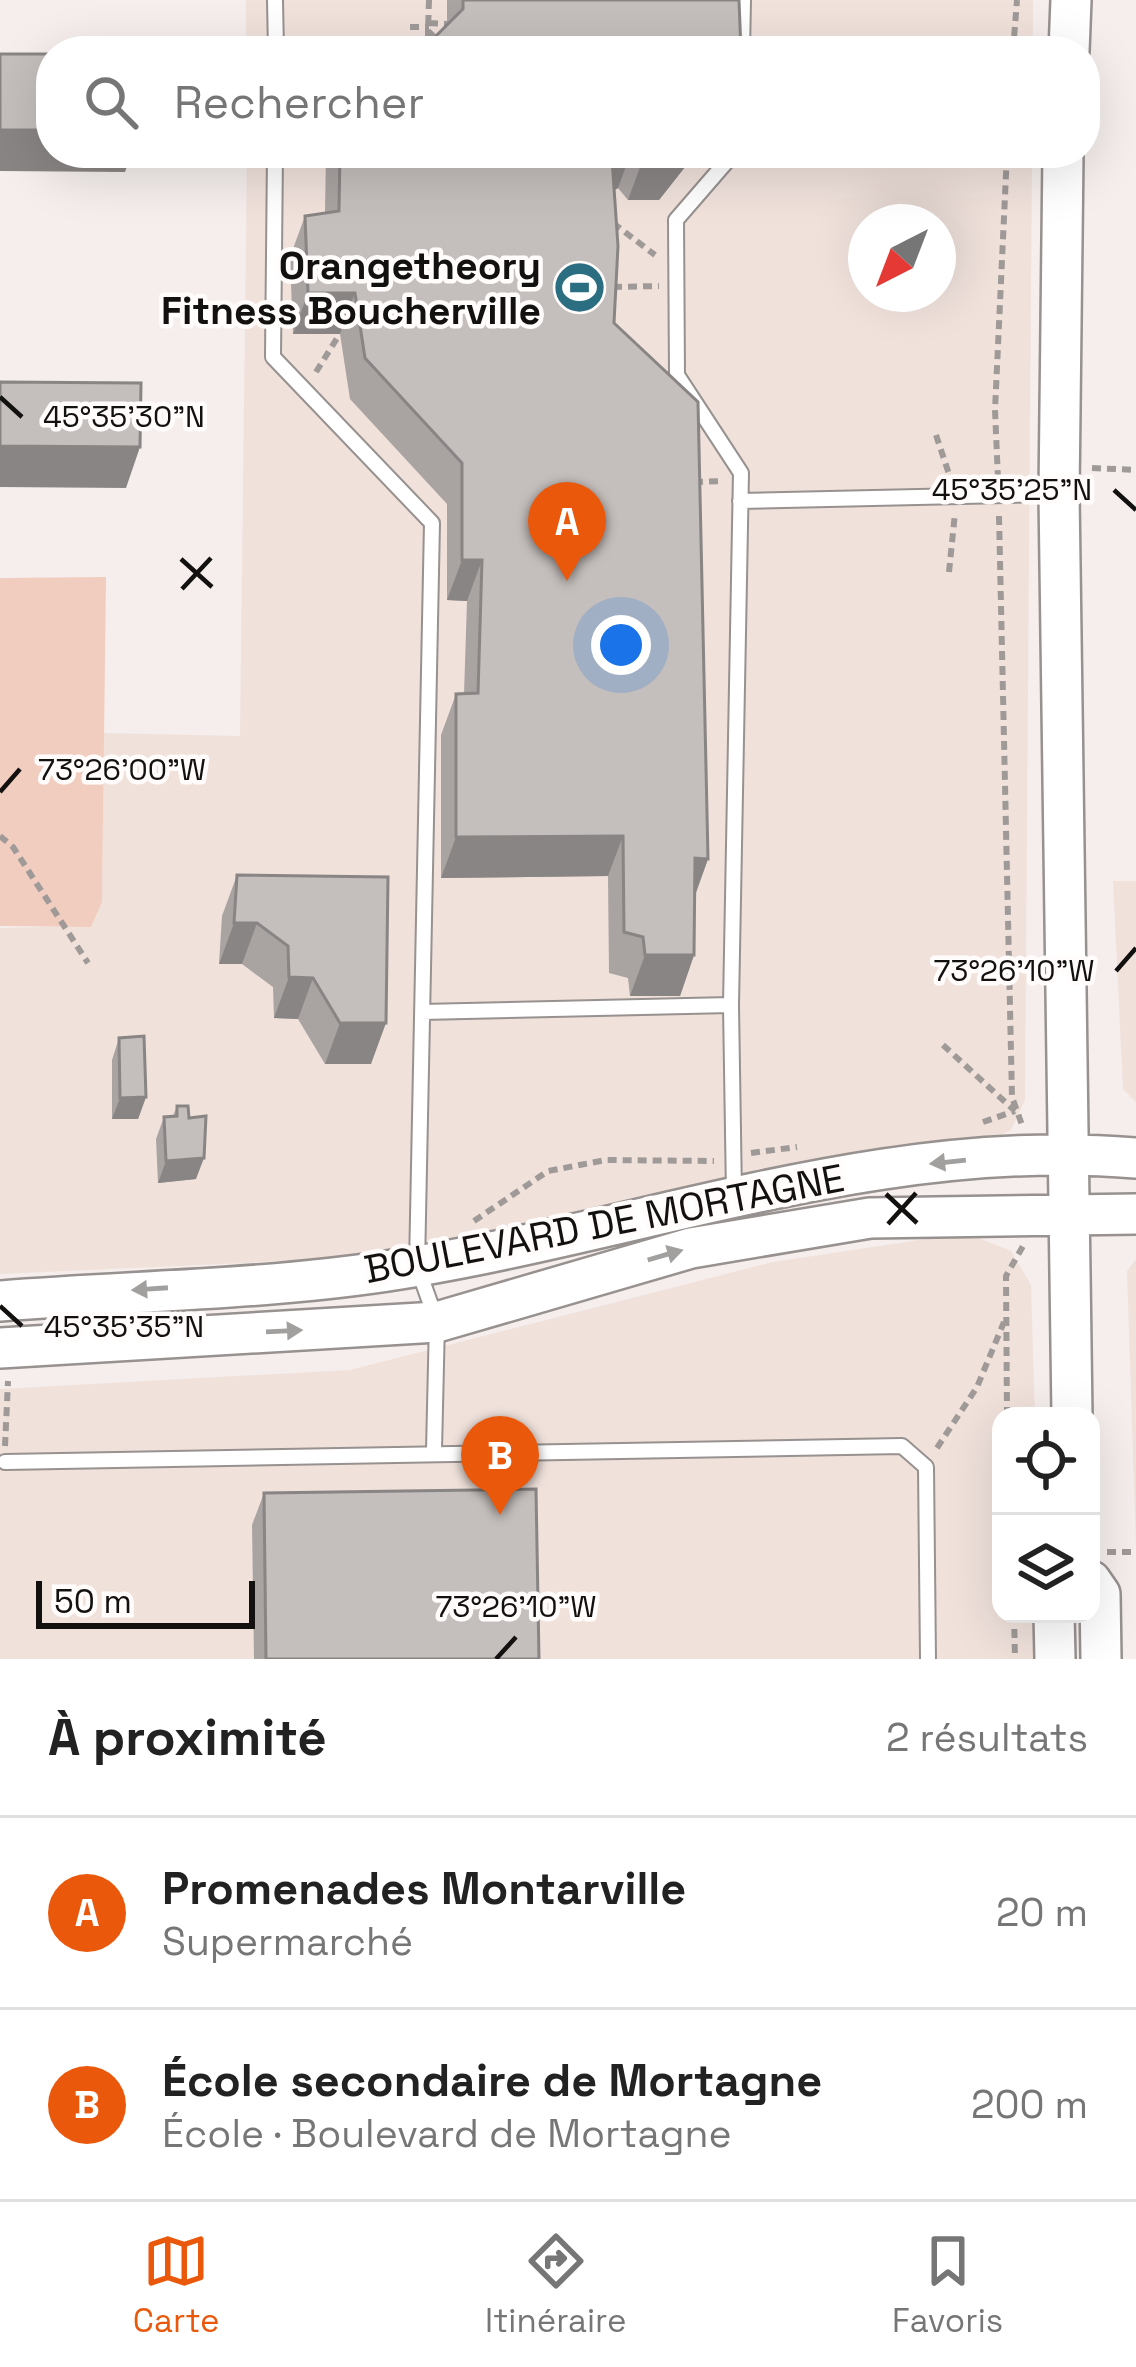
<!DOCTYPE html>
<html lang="fr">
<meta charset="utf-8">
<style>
:root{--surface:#fff;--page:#f2f2f2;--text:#222;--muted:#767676;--line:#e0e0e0;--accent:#ea580c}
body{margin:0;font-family:"Space Grotesk",sans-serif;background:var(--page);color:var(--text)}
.controls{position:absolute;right:36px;bottom:36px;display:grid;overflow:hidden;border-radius:24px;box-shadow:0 12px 48px #0002}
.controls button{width:108px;height:108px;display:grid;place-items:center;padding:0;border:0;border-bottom:3px solid var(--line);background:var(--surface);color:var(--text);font:60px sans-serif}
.compass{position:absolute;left:848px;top:204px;width:108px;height:108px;border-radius:50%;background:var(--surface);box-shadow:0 12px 48px #0002;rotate:222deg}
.scale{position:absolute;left:36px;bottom:30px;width:219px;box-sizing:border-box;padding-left:12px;border:6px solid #131110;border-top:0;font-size:33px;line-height:42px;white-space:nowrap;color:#131110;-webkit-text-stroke:9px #fffcfb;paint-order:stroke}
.you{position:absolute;left:621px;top:645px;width:42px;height:42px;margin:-30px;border:9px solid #fff;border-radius:50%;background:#1a73e8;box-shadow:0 0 0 18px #1a73e833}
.badge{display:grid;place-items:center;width:78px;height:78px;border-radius:50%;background:var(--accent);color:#fff;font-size:39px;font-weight:700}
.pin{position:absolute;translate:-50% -99px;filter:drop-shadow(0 3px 6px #0008)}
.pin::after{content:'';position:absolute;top:63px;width:42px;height:36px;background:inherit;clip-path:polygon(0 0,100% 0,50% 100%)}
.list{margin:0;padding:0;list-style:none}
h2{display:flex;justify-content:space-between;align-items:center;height:156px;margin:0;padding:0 48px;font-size:51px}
h2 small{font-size:39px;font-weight:400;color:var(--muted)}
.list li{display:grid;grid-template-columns:78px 1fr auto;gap:36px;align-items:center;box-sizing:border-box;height:192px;padding:0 48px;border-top:3px solid var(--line)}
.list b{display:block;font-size:45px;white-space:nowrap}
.list p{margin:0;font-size:39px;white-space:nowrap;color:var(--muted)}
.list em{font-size:39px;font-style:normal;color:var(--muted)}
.icon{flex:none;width:66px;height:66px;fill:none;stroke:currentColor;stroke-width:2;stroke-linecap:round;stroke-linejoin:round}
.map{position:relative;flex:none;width:1136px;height:1659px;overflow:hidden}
.search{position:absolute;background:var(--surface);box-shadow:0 12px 48px #0002;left:36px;right:36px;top:36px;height:132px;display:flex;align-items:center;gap:30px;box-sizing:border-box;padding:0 42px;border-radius:48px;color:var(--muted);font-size:45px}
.sheet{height:540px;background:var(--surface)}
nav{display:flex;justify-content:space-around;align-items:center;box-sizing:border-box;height:168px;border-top:3px solid var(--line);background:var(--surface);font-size:33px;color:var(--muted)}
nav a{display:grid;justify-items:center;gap:6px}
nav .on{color:var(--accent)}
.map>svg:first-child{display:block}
.built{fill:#f0e1db;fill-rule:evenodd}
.green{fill:#f1cdc0}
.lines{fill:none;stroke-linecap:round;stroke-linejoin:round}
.lane-casing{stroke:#97918f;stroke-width:18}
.secondary-casing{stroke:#97918f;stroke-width:44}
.path{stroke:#9f9a98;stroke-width:6;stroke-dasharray:9 6;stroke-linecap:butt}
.lane{stroke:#fff;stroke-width:14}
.secondary{stroke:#fff;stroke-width:39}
.wall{fill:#a9a3a2}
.shaded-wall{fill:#898584}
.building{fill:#c4bebc;stroke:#898584;stroke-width:3}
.oneway{fill:#a1a09f}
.ticks{fill:none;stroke:#131110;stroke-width:4.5}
.labels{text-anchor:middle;stroke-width:9;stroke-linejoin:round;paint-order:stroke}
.poi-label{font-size:39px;font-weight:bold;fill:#131110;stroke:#fffcfb;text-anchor:end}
.street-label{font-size:39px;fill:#131110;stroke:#fffcfb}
.ticks-label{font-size:30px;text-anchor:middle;fill:#131110;stroke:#fffcfb;stroke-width:9;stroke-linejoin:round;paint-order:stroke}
</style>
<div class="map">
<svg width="1136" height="1659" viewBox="0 0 1136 1659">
<rect width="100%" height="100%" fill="#f5eeec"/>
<!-- built -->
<path class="built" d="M246 0H1033V51H246Z
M247 153H1032L1025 1100 1011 1130 981 1146 706 1181 503 1237 399 1256 0 1274V928L91 926 102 902 104 733 240 736ZM866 222H938V294H866Z
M1113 881H1136V1102L1123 1089Z
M966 1233 1011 1251 1031 1285 1035 1416H1001V1614H1042L1043 1659H0V1389L350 1370 773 1262Z
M1136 1259V1546L1127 1271Z"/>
<!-- green -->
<path class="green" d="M106 577 102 902 91 927 0 926V578Z"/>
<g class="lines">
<defs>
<path id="lane" d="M275 0 276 51
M742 51 743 0
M275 153 273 357 432 523 417 1266 437 1322 434 1450
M740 501 1053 494
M422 1012 731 1005
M734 1195 731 1005 741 473 677 375 676 220 734 153
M5 1462 902 1446 926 1467 928 1659"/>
<path id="secondary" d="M1069 51 1071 0
M1063 153 1059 494 1072 1416
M0 1301C138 1290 282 1290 418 1266 657 1225 890 1137 1136 1158
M0 1348 437 1322 691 1248 870 1218 1136 1214
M1091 1581 1100 1594 1101 1659
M1054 1614 1055 1659"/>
</defs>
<!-- lane casing -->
<use href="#lane" class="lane-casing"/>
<!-- secondary casing -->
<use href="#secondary" class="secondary-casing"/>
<!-- path -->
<path class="path" d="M429 0 428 31 441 43
M429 23 447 24
M410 27H429
M428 51V31
M1013 51 1017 0
M613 223 655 255
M613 287 659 286
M316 372 344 327
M936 435 950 477
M1092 468 1136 470
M998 479 995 410 1007 153
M694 482 723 481
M999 516 1012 1097 1022 1125
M949 572 955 513
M0 836 13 847 88 963
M943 1045 1015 1111
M983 1122 1015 1111
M751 1153 797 1147
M474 1221 548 1171 606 1160 714 1161
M1007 1416 1006 1276 1023 1246
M5 1446 8 1381
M937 1448 977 1387 1004 1322
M1107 1552H1136
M1014 1614 1015 1659"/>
<!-- lane -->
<use href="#lane" class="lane"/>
<!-- secondary -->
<use href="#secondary" class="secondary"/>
</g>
<!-- wall -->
<path class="wall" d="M447 0H739L447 24Z
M326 153H696L659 200H628L618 188 614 190V323L708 859 695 896 694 955 680 996H630L628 978 609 973 608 876 441 878V735L456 694H464L467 601 447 600V504L350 399 340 334H293L290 257 305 216 325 213Z
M237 875 388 877 371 1064H325L298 1019 274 1018 273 987 242 964H219L222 916Z
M119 1038 146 1097 138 1119H112V1060Z
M177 1106 196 1179 158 1183 156 1139 164 1117 173 1116Z
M264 1493 539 1659H254L252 1525Z"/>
<!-- shaded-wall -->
<path class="shaded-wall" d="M0 130H51V153H132L125 172 0 171Z
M623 153H631L618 188 597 200 612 159Z
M679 153H696L659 200H628L643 159Z
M308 293H355L340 334H293Z
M0 446 140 447 126 488 0 487Z
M462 560H482L467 601 447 600Z
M623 836 608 876 441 878 456 837Z
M695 858 708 859 693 900Z
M234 923H257L242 964H219Z
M645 955H694L680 996H630Z
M289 977 313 978 298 1019 274 1018Z
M340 1023H386L371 1064H325Z
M146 1097 138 1119H112L120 1098Z
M204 1158 196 1179 158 1183 166 1161Z"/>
<!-- building -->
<path class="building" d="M463 0H739L741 51H421L463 9Z
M0 54H51V130H0Z
M340 153H623L612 159 618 246 614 323 698 402 708 859 695 858 694 955H645L643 937 624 932 623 836 456 837V694L478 693 482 560H462V463L365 358 355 293H308L305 216 339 211Z
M638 153H679L674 159H643Z
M0 382 141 383 140 447 0 446Z
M237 875 388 877 386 1023H340L313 978 289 977 288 946 257 923H234Z
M144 1036 146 1097 120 1098 119 1038Z
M177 1106H188L189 1118 206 1116 204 1158 166 1161 164 1117 177 1116Z
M536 1489 539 1659H266L264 1493Z"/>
<!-- one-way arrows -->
<defs><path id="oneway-solid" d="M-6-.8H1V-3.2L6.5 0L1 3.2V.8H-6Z" transform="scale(3)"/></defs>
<g class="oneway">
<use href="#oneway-solid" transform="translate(948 1162) rotate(174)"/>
<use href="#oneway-solid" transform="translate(665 1255) rotate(-16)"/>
<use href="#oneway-solid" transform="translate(150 1289) rotate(176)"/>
<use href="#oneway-solid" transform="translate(284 1331) rotate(-3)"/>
</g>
<!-- ticks -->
<path class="ticks" d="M0 397 22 417M1114 490 1136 510M181 559 212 587M182 589 211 558M0 792 20 769M1116 971 1136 948M886 1194 917 1223M888 1224 916 1193M0 1306 22 1326M496 1659 516 1637"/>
<!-- icons -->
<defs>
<symbol id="stadium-disc" viewBox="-11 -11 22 22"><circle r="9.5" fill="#2c6e81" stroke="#fffcfb"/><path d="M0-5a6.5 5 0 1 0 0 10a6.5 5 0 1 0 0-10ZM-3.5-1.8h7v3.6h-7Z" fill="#fff"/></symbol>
</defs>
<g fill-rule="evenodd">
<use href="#stadium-disc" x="550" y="258" width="59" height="59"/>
</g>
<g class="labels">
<!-- poi labels -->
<g class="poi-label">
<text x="541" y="279">Orangetheory<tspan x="541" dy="45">Fitness Boucherville</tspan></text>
</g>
<!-- street labels -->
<g class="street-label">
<text transform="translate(604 1223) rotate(-11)" y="14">BOULEVARD DE MORTAGNE</text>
</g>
</g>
<g class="ticks-label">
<text x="124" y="427">45°35'30"N</text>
<text x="1012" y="500">45°35'25"N</text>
<text x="122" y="780">73°26'00"W</text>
<text x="1014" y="981">73°26'10"W</text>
<text x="124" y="1337">45°35'35"N</text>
<text x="516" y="1617">73°26'10"W</text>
</g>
</svg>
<div class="controls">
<button><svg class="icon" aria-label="locate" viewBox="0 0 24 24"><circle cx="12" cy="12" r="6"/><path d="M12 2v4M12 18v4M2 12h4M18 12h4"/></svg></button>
<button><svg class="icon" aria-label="layers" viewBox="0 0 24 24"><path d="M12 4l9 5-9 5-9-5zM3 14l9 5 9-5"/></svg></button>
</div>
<svg class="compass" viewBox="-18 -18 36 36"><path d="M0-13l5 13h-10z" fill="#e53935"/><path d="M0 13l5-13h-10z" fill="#767676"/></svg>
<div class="scale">50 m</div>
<div class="you"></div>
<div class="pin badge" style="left:567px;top:581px">A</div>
<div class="pin badge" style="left:500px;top:1515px">B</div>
<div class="search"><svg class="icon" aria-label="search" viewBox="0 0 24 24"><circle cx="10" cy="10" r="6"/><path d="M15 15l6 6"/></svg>Rechercher</div>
</div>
<section class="sheet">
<h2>À proximité<small>2 résultats</small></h2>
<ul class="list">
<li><span class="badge">A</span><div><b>Promenades Montarville</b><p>Supermarché</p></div><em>20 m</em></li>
<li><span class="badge">B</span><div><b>École secondaire de Mortagne</b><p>École · Boulevard de Mortagne</p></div><em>200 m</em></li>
</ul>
</section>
<nav>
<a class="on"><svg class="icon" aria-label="map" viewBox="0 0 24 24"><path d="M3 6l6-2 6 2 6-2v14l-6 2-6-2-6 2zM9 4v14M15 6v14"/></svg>Carte</a>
<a><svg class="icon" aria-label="directions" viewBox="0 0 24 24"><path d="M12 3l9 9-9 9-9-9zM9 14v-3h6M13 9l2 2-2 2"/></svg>Itinéraire</a>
<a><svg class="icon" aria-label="saved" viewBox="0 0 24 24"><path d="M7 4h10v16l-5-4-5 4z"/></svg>Favoris</a>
</nav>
